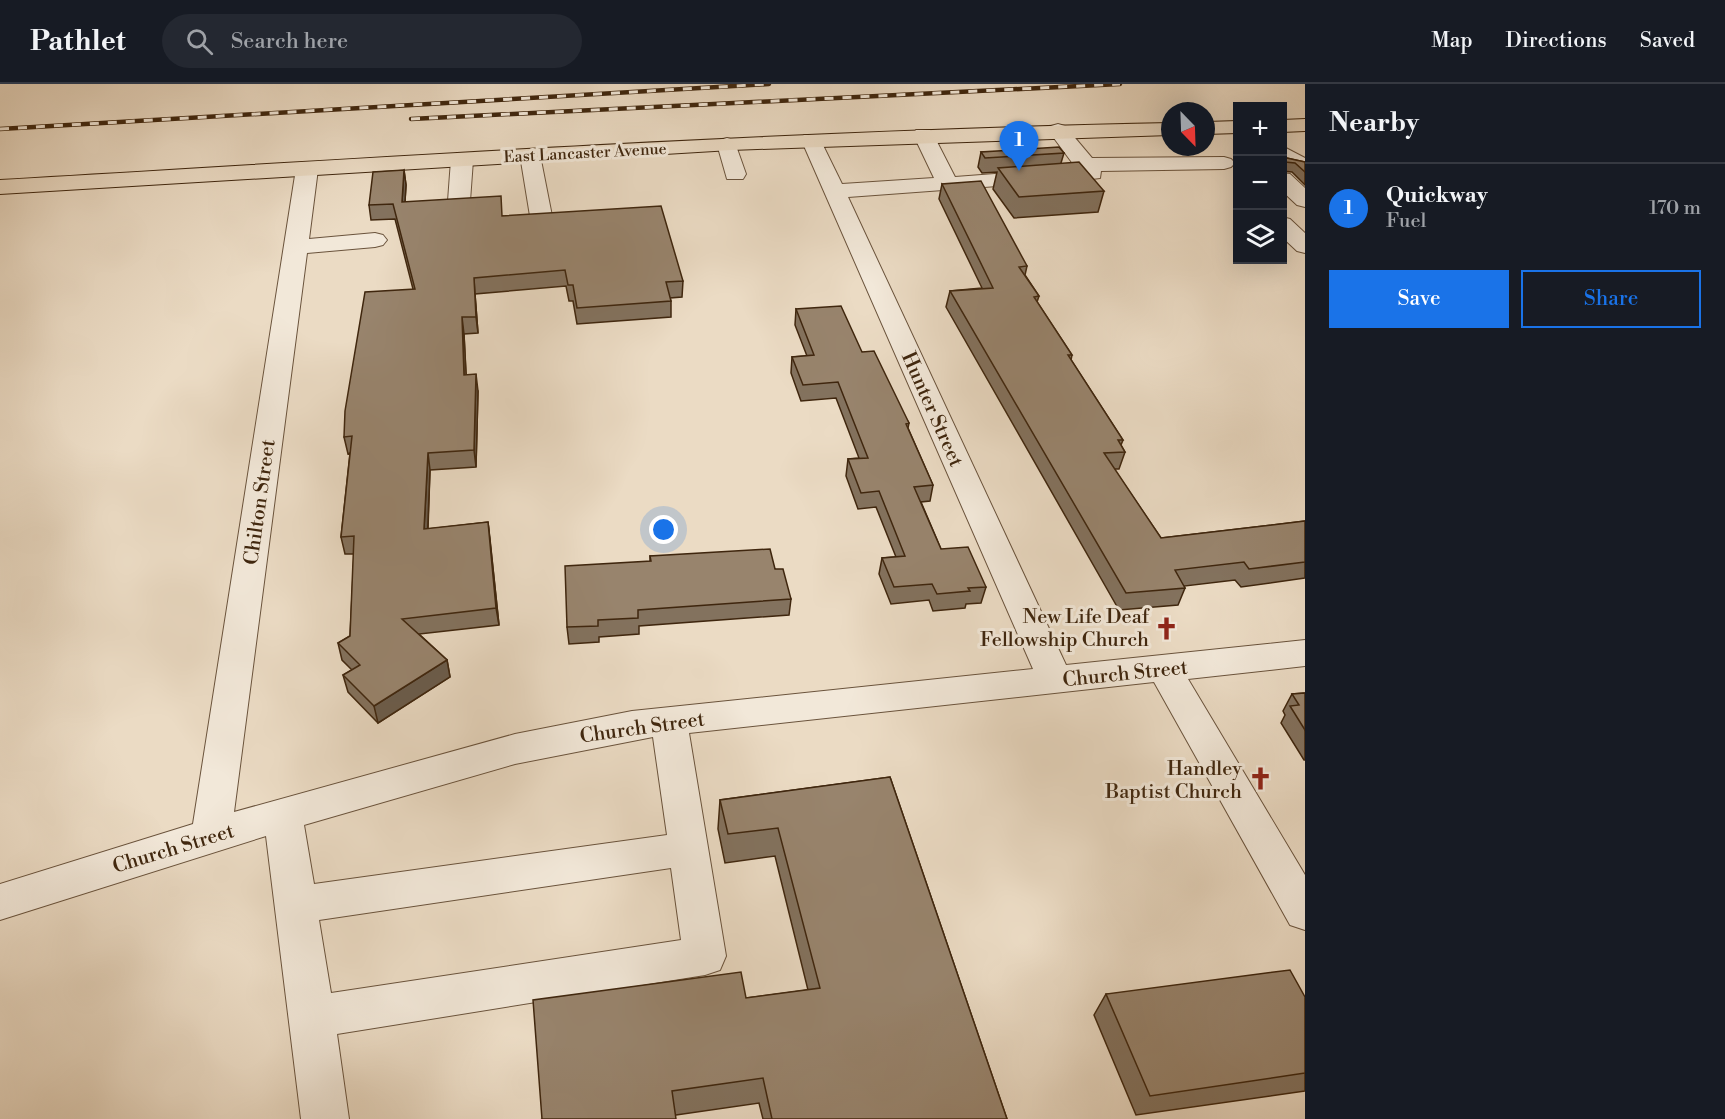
<!DOCTYPE html>
<meta charset="utf-8">
<style>
:root{--surface:#171b24;--page:#242831;--text:#f1f3f6;--muted:#9ea1a6;--line:#363941;--accent:#1a73e8}
body{margin:0;font-family:"Libre Bodoni",serif;background:var(--page);color:var(--text)}
.controls{position:absolute;right:18px;top:18px;display:grid;overflow:hidden;border-radius:0px;box-shadow:0 6px 24px #0002}
.controls button{width:54px;height:54px;display:grid;place-items:center;padding:0;border:0;border-bottom:2px solid var(--line);background:var(--surface);color:var(--text);font:30px sans-serif}
.compass{position:absolute;left:1161px;top:18px;width:54px;height:54px;border-radius:50%;background:var(--surface);box-shadow:0 6px 24px #0002;rotate:157deg}
.you{position:absolute;left:664px;top:446px;width:21px;height:21px;margin:-15px;border:4px solid #fff;border-radius:50%;background:#1a73e8;box-shadow:0 0 0 9px #1a73e833}
.badge{display:grid;place-items:center;width:39px;height:39px;border-radius:50%;background:var(--accent);color:#fff;font-size:20px;font-weight:700}
.pin{position:absolute;translate:-50% -50px;filter:drop-shadow(0 2px 3px #0008)}
.pin::after{content:'';position:absolute;top:32px;width:21px;height:18px;background:inherit;clip-path:polygon(0 0,100% 0,50% 100%)}
.list{margin:0;padding:0;list-style:none}
h2{display:flex;justify-content:space-between;align-items:center;height:78px;margin:0;padding:0 24px;font-size:26px}
h2 small{font-size:20px;font-weight:400;color:var(--muted)}
.list li{display:grid;grid-template-columns:39px 1fr auto;gap:18px;align-items:center;box-sizing:border-box;height:90px;padding:0 24px;border-top:2px solid var(--line)}
.list b{display:block;font-size:22px;white-space:nowrap}
.list p{margin:0;font-size:20px;white-space:nowrap;color:var(--muted)}
.list em{font-size:20px;font-style:normal;color:var(--muted)}
.actions{display:flex;gap:12px;padding:18px 24px}
.actions a{flex:1;padding:14px 0;border:2px solid var(--accent);border-radius:0px;text-align:center;font-size:21px;color:var(--accent)}
.actions .main{background:var(--accent);color:#fff}
.icon{flex:none;width:33px;height:33px;fill:none;stroke:currentColor;stroke-width:2;stroke-linecap:round;stroke-linejoin:round}
.map{position:relative;flex:none;width:1305px;height:1035px;overflow:hidden}
header{display:flex;align-items:center;gap:36px;box-sizing:border-box;height:84px;padding:0 30px;background:var(--surface);border-bottom:2px solid var(--line)}
header strong{font-size:28px}
nav{display:flex;gap:33px;margin-inline-start:auto;font-size:21px}
.search{width:420px;height:54px;background:var(--page);display:flex;align-items:center;gap:15px;box-sizing:border-box;padding:0 21px;border-radius:33px;color:var(--muted);font-size:22px}
main{display:flex}
aside{flex:1;background:var(--surface)}
.map>svg:first-child{display:block}
.lines{fill:none;stroke-linecap:round;stroke-linejoin:round}
.minor-casing{stroke:#6a533c;stroke-width:2}
.major-casing{stroke:#3f260e;stroke-width:2}
.minor{fill:#f2e8d9;fill-rule:evenodd}
.major{fill:#ebdbc4;fill-rule:evenodd}
.rail-casing{stroke:#3f260e;stroke-width:4.5}
.rail{stroke:#f2e8d9;stroke-width:3;stroke-dasharray:9;stroke-linecap:butt}
.wall{fill:#83725e;stroke:#3f260e;stroke-width:1.5}
.shaded-wall{fill:#6a5c4c;stroke:#3f260e;stroke-width:1.5}
.building{fill:#98846d;stroke:#3f260e;stroke-width:1.5}
.labels{text-anchor:middle;stroke-width:6;stroke-linejoin:round;paint-order:stroke}
.far-street-label{font-size:16px;fill:#3f260e;stroke:#f2e8d9}
.street-label{font-size:20px;fill:#3f260e;stroke:#f2e8d9}
.poi-label{font-size:20px;fill:#3f260e;stroke:#f2e8d9;text-anchor:end}
</style>
<header>
<strong>Pathlet</strong>
<div class="search"><svg class="icon" aria-label="search" viewBox="0 0 24 24"><circle cx="10" cy="10" r="6"/><path d="M15 15l6 6"/></svg>Search here</div>
<nav><a>Map</a><a>Directions</a><a>Saved</a></nav>
</header>
<main>
<div class="map">
<svg width="1305" height="1035" viewBox="0 0 1305 1035">
<rect width="100%" height="100%" fill="#ebdbc4"/>
<filter id="stains"><feTurbulence type="fractalNoise" baseFrequency=".00333" numOctaves="4"/><feColorMatrix values="0 0 0 0 .2 0 0 0 0 .09 0 0 0 0 .02 0 0 0 .5 -.17"/></filter>
<radialGradient id="worn" r=".72"><stop offset=".6" stop-color="#630" stop-opacity="0"/><stop offset="1" stop-color="#630" stop-opacity=".3"/></radialGradient>
<g class="lines">
<defs>
<path id="minor" d="M1058 40 1065 42 1092 74 1224 73 1231 75 1235 79 1231 83 1224 85 1101 87 1100 94 1092 95 848 113 1066 581 1305 556V582L1188 595 1305 791V846L1290 841 1154 598 689 649 726 872 720 886 705 891 337 950 349 1035H301L266 752 0 836V800L193 740 296 85 299 80H315L318 85 309 155 375 149 383 151 387 156 383 161 375 163 307 169 234 728 515 650 632 627 1033 585 801 55 804 51H818L842 100 934 94 913 50 916 46H930L933 50 955 93 1076 84 1048 46 1051 42ZM653 653 667 751 314 800 304 741 515 680ZM671 784 681 856 331 909 319 836Z
M727 54 734 56 746 90 743 95H727L717 60 720 56Z
M1282 62 1305 74V85L1292 84 1282 78Z
M530 65 537 67 540 71 552 132 549 137H533L530 132 520 71 523 67Z
M462 70 469 72 473 76 470 117 467 122H451L448 117 451 76 455 72Z
M1282 89 1290 90 1305 104V123L1297 121 1282 107Z
M1282 133 1290 135 1305 149V169L1297 167 1282 153Z"/>
<path id="major" d="M1305 35V47L1282 48V36Z
M1238 37V49L1206 50V38Z
M1170 39V51L731 66 0 110V96C390 73 779 47 1170 39Z"/>
</defs>
<!-- minor casing -->
<use href="#minor" class="minor-casing"/>
<!-- major casing -->
<use href="#major" class="major-casing"/>
<!-- minor -->
<use href="#minor" class="minor"/>
<!-- major -->
<use href="#major" class="major"/>
<defs>
<path id="rail" d="M411 35 1120 0
M0 45 769 0"/>
</defs>
<!-- rail casing -->
<use href="#rail" class="rail-casing"/>
<!-- rail -->
<use href="#rail" class="rail"/>
</g>
<!-- wall -->
<path class="wall" d="M981 68 1064 69 1061 79 1104 107 1098 128 1014 134 993 105 997 88 982 89 978 83Z
M1282 73 1305 78V101L1292 88 1282 87Z
M404 86 406 101 405 118 503 132 683 197 682 213 670 214 671 217V233L577 240 573 217H569L566 202 475 210 478 249 464 250 466 291 478 307 476 383 430 386 428 445 488 438 499 541 419 550 447 576 450 593 378 639 348 608 343 591 352 586 342 576 338 559 350 552 354 470H345L341 453 350 369 348 370 344 353 413 205 395 135 371 136 369 121Z
M942 100 1027 182 1025 191 1039 212 1037 218 1072 271 1071 276 1123 356 1121 361 1125 368 1119 385H1114L1161 454 1305 437V494L1241 503 1235 496 1184 502 1185 504 1178 521 1119 526 946 223 950 207 982 204 939 115Z
M796 225 862 268 909 339 908 344 933 401 930 417 921 418 941 465 986 503 981 519 966 520 965 524 933 527 929 516 891 520 879 490 882 474 896 473 876 423 858 425 846 392 848 375 859 374 836 314 801 317 791 289 792 273 807 272 795 241Z
M650 472 775 485 791 515 789 531 639 542V550L599 553V558L569 560 567 543 650 477Z
M1305 609V676H1304L1281 639 1285 631 1283 627 1292 610Z
M890 693 1007 1035H763L759 1019 676 1031 542 1035 746 914 808 906 775 772 725 779 718 745 720 716Z
M1106 910 1305 913V1007L1136 1031 1094 931Z"/>
<!-- shaded-wall -->
<path class="shaded-wall" d="M404 86 406 101 404 133 402 118Z
M474 194 475 210 478 249 476 233Z
M462 233 464 250 467 307 464 291Z
M476 290 478 307 476 383 474 366Z
M428 369 430 386 427 462 424 445Z
M488 438 490 455 499 541 496 524Z
M447 576 450 593 378 639 374 622Z"/>
<!-- building -->
<path class="building" d="M1059 63 1064 69 985 74 981 68Z
M1282 73 1305 78V88L1295 79 1285 78 1282 76Z
M1079 78 1104 107 1019 113 998 84Z
M404 86 402 118 501 112 502 132 661 122 683 197 666 198 671 217 577 224 573 201H568L565 186 474 194 476 233H462L464 291 476 290 474 366 428 369 424 445 488 438 496 524 402 535 447 576 374 622 343 591 360 581 338 559 350 552 354 452 341 453 352 352 344 353 345 327 365 208 415 205 393 120 369 121 373 88Z
M981 97 1027 182 1019 183 1039 212 1034 213 1072 271H1068L1123 356H1118L1125 368 1104 369 1161 454 1305 437V478L1249 485 1244 478 1175 486 1185 504 1126 509 950 207 993 204 942 100Z
M841 222 862 268 874 267 909 339 906 340 933 401 914 403 941 465 968 463 986 503 968 504 970 507 937 510 932 500 894 503 882 474 905 472 879 407 861 409 848 375 868 374 838 298 803 301 792 273 814 271 796 225Z
M770 465 775 485H783L791 515 638 526V534L598 536V542L567 543 565 482 651 477 650 472Z
M1305 609V646L1290 622 1299 621 1292 610Z
M890 693 1007 1035H772L763 994 672 1007 676 1035H542L533 916 741 888 746 914 820 904 778 744 728 750 720 716Z
M1290 886 1305 913V989L1150 1012 1106 910Z"/>
<!-- icons -->
<defs>
<symbol id="church-bare" viewBox="-9 -9 18 18"><path d="M-1.2-6h2.4v3.5h3.3v2.4h-3.3V6h-2.4V-.1h-3.3v-2.4h3.3Z" fill="#8f2418" stroke="#f2e8d9" stroke-width="2.5" paint-order="stroke"/></symbol>
</defs>
<g fill-rule="evenodd">
<use href="#church-bare" x="1150" y="528" width="33" height="33"/>
<use href="#church-bare" x="1244" y="678" width="33" height="33"/>
</g>
<g class="labels">
<!-- far-street labels -->
<g class="far-street-label">
<text transform="translate(585 68) rotate(-3)" y="6">East Lancaster Avenue</text>
</g>
<!-- street labels -->
<g class="street-label">
<text transform="translate(933 325) rotate(66)" y="7">Hunter Street</text>
<text transform="translate(259 418) rotate(-82)" y="7">Chilton Street</text>
<text transform="translate(1125 589) rotate(-6)" y="7">Church Street</text>
<text transform="translate(642 643) rotate(-8)" y="7">Church Street</text>
<text transform="translate(173 764) rotate(-17)" y="7">Church Street</text>
</g>
<!-- poi labels -->
<g class="poi-label">
<text x="1149" y="539">New Life Deaf<tspan x="1149" dy="23">Fellowship Church</tspan></text>
<text x="1242" y="691">Handley<tspan x="1242" dy="23">Baptist Church</tspan></text>
</g>
</g>
<rect width="100%" height="100%" filter="url(#stains)"/>
<rect width="100%" height="100%" fill="url(#worn)"/>
</svg>
<div class="controls">
<button>+</button>
<button>−</button>
<button><svg class="icon" aria-label="layers" viewBox="0 0 24 24"><path d="M12 4l9 5-9 5-9-5zM3 14l9 5 9-5"/></svg></button>
</div>
<svg class="compass" viewBox="-18 -18 36 36"><path d="M0-13l5 13h-10z" fill="#e53935"/><path d="M0 13l5-13h-10z" fill="#9ea1a6"/></svg>
<div class="you"></div>
<div class="pin badge" style="left:1019px;top:87px">1</div>
</div>
<aside>
<h2>Nearby<small></small></h2>
<ul class="list">
<li><span class="badge">1</span><div><b>Quickway</b><p>Fuel</p></div><em>170 m</em></li>
</ul>
<div class="actions"><a class="main">Save</a><a>Share</a></div>
</aside>
</main>
